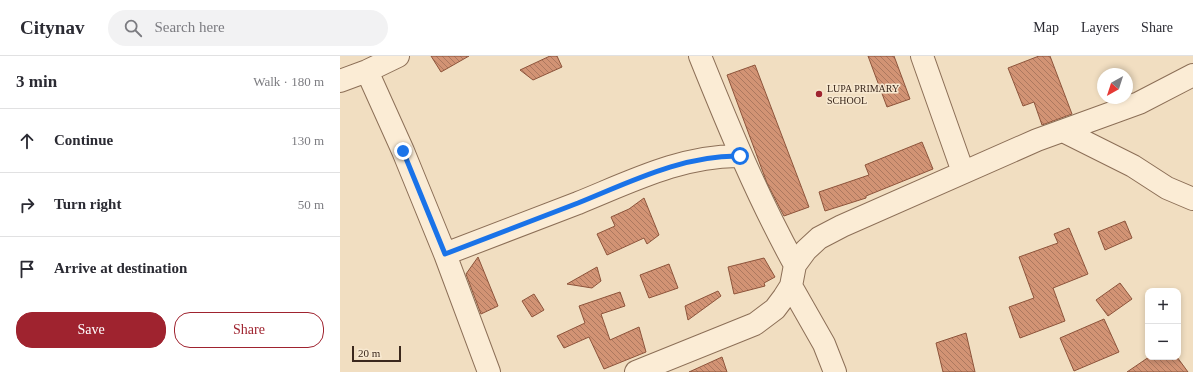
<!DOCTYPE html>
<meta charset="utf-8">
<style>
:root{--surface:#fff;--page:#f2f2f3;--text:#2b2b33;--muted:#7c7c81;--line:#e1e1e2;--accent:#9f232f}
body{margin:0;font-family:Georgia,serif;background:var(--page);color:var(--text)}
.controls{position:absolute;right:12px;bottom:12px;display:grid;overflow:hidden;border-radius:8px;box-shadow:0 2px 6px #0003}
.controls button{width:36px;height:36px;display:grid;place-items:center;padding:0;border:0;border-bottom:1px solid var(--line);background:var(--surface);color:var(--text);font:20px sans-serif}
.compass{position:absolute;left:757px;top:12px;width:36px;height:36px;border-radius:50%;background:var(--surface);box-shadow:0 2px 6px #0003;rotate:219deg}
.scale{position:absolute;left:12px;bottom:10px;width:49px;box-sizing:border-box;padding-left:4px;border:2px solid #3b281d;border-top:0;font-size:11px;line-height:14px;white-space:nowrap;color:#3b281d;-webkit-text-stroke:3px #f8e9d1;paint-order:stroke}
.stop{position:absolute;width:12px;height:12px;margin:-9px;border:3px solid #1a73e8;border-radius:50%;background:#fff}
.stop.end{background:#1a73e8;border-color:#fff;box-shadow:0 1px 4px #0008}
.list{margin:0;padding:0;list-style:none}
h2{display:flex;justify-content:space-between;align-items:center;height:52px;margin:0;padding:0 16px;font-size:17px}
h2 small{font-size:13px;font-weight:400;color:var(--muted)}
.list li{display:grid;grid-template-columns:26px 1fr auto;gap:12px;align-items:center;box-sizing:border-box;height:64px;padding:0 16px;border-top:1px solid var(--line)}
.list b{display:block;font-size:15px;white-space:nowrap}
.list em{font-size:13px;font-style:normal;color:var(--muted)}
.actions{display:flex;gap:8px;padding:12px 16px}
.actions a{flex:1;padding:9px 0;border:1px solid var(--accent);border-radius:16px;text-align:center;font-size:14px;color:var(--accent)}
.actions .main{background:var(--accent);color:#fff}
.icon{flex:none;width:22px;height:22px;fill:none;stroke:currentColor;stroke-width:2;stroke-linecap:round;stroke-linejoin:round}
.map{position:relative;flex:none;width:853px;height:316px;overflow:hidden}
header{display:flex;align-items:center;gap:24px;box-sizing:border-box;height:56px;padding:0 20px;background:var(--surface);border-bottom:1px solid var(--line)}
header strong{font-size:19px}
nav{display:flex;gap:22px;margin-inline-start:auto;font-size:14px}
.search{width:280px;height:36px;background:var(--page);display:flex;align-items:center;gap:10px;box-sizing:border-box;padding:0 14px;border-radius:22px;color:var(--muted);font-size:15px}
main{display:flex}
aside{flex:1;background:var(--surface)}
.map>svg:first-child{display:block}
.building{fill:url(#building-back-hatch);stroke:#8d543b}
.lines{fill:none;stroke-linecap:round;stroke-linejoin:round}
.minor-casing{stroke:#8c6f57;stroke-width:24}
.minor{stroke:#fbecd5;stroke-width:22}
.route{stroke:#1a73e8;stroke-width:5}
.poi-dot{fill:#9f232f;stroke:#f8e9d1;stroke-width:1.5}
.labels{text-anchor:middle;stroke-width:3;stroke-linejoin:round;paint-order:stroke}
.poi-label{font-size:10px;fill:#3b281d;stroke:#f8e9d1;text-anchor:start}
</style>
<header>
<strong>Citynav</strong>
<div class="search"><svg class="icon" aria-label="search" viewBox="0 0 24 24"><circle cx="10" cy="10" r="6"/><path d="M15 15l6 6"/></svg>Search here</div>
<nav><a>Map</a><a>Layers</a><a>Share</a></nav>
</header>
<main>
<aside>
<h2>3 min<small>Walk · 180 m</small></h2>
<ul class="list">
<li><svg class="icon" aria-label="ahead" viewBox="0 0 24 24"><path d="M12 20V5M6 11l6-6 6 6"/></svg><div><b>Continue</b></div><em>130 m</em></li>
<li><svg class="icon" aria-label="right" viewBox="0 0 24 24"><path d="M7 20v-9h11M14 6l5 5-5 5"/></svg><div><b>Turn right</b></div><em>50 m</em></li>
<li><svg class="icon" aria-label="arrive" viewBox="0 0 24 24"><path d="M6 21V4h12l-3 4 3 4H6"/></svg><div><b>Arrive at destination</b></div></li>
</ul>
<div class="actions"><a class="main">Save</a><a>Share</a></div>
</aside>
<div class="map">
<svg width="853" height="316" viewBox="0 0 853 316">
<defs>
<pattern id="building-back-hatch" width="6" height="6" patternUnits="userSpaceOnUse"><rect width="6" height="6" fill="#d29374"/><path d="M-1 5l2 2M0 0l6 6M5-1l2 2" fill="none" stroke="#ac785f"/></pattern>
</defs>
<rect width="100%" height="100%" fill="#f1dec1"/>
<!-- building -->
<path class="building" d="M91 0H129L101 16Z
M210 0H217L222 11 193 24 180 14Z
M528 0H554L570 43 547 51Z
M699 0H710L732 58 702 69 694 46 683 50 668 12Z
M415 9 469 151 444 160 427 127 387 19Z
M582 86 593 113 526 140V142L485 155 479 136 529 119 525 109Z
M304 142 319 179 307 188 304 182 267 199 257 178 275 170 271 161 289 153Z
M785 165 792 182 765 194 758 176Z
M729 172 748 218 713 232 725 265 680 282 669 251 694 242 679 201 718 187 714 178Z
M138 201 158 250 141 258 126 218Z
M424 202 435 221 424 227 425 230 394 238 388 211Z
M329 208 338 232 309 242 300 219Z
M257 211 261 225 252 232 227 228Z
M780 227 792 243 768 260 756 244Z
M378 235 381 240 348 264 345 250Z
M280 236 285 250 261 258 270 284 299 271 306 296 264 313 249 281 224 292 217 280 245 267 239 250Z
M194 238 204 254 192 261 182 245Z
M764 263 779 296 734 315 720 282Z
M626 277 635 316H603L596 287Z
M382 301 387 316H349Z
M809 301H837L848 316H787Z"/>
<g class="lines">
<defs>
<path id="minor" d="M360 0C389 72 418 142 455 209
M582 0 623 116
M27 15 63 95 105 198 149 316
M0 25 27 15 58 0
M723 75 793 110 827 132 853 143
M105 198C150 181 194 164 238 147 290 126 343 99 400 100
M451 230 484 288 495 316
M296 316 415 268 435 253 444 241 451 230 455 209 466 194 479 182 502 170 697 84 799 47 853 19"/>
</defs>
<!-- minor casing -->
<use href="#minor" class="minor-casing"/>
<!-- minor -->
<use href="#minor" class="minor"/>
</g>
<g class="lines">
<!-- route -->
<path class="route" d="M63 95 105 198C150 181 194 164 238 147 290 126 343 99 400 100"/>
</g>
<!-- markers -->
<circle class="poi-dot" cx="479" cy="38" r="4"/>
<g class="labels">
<!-- poi labels -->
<g class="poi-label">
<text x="487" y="36">LUPA PRIMARY<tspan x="487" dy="12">SCHOOL</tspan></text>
</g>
</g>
</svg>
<div class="controls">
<button>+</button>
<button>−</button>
</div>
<svg class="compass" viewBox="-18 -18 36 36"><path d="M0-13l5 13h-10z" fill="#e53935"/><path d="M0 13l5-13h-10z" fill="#7c7c81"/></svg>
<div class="scale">20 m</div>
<div class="stop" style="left:400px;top:100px"></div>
<div class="stop end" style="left:63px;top:95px"></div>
</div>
</main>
